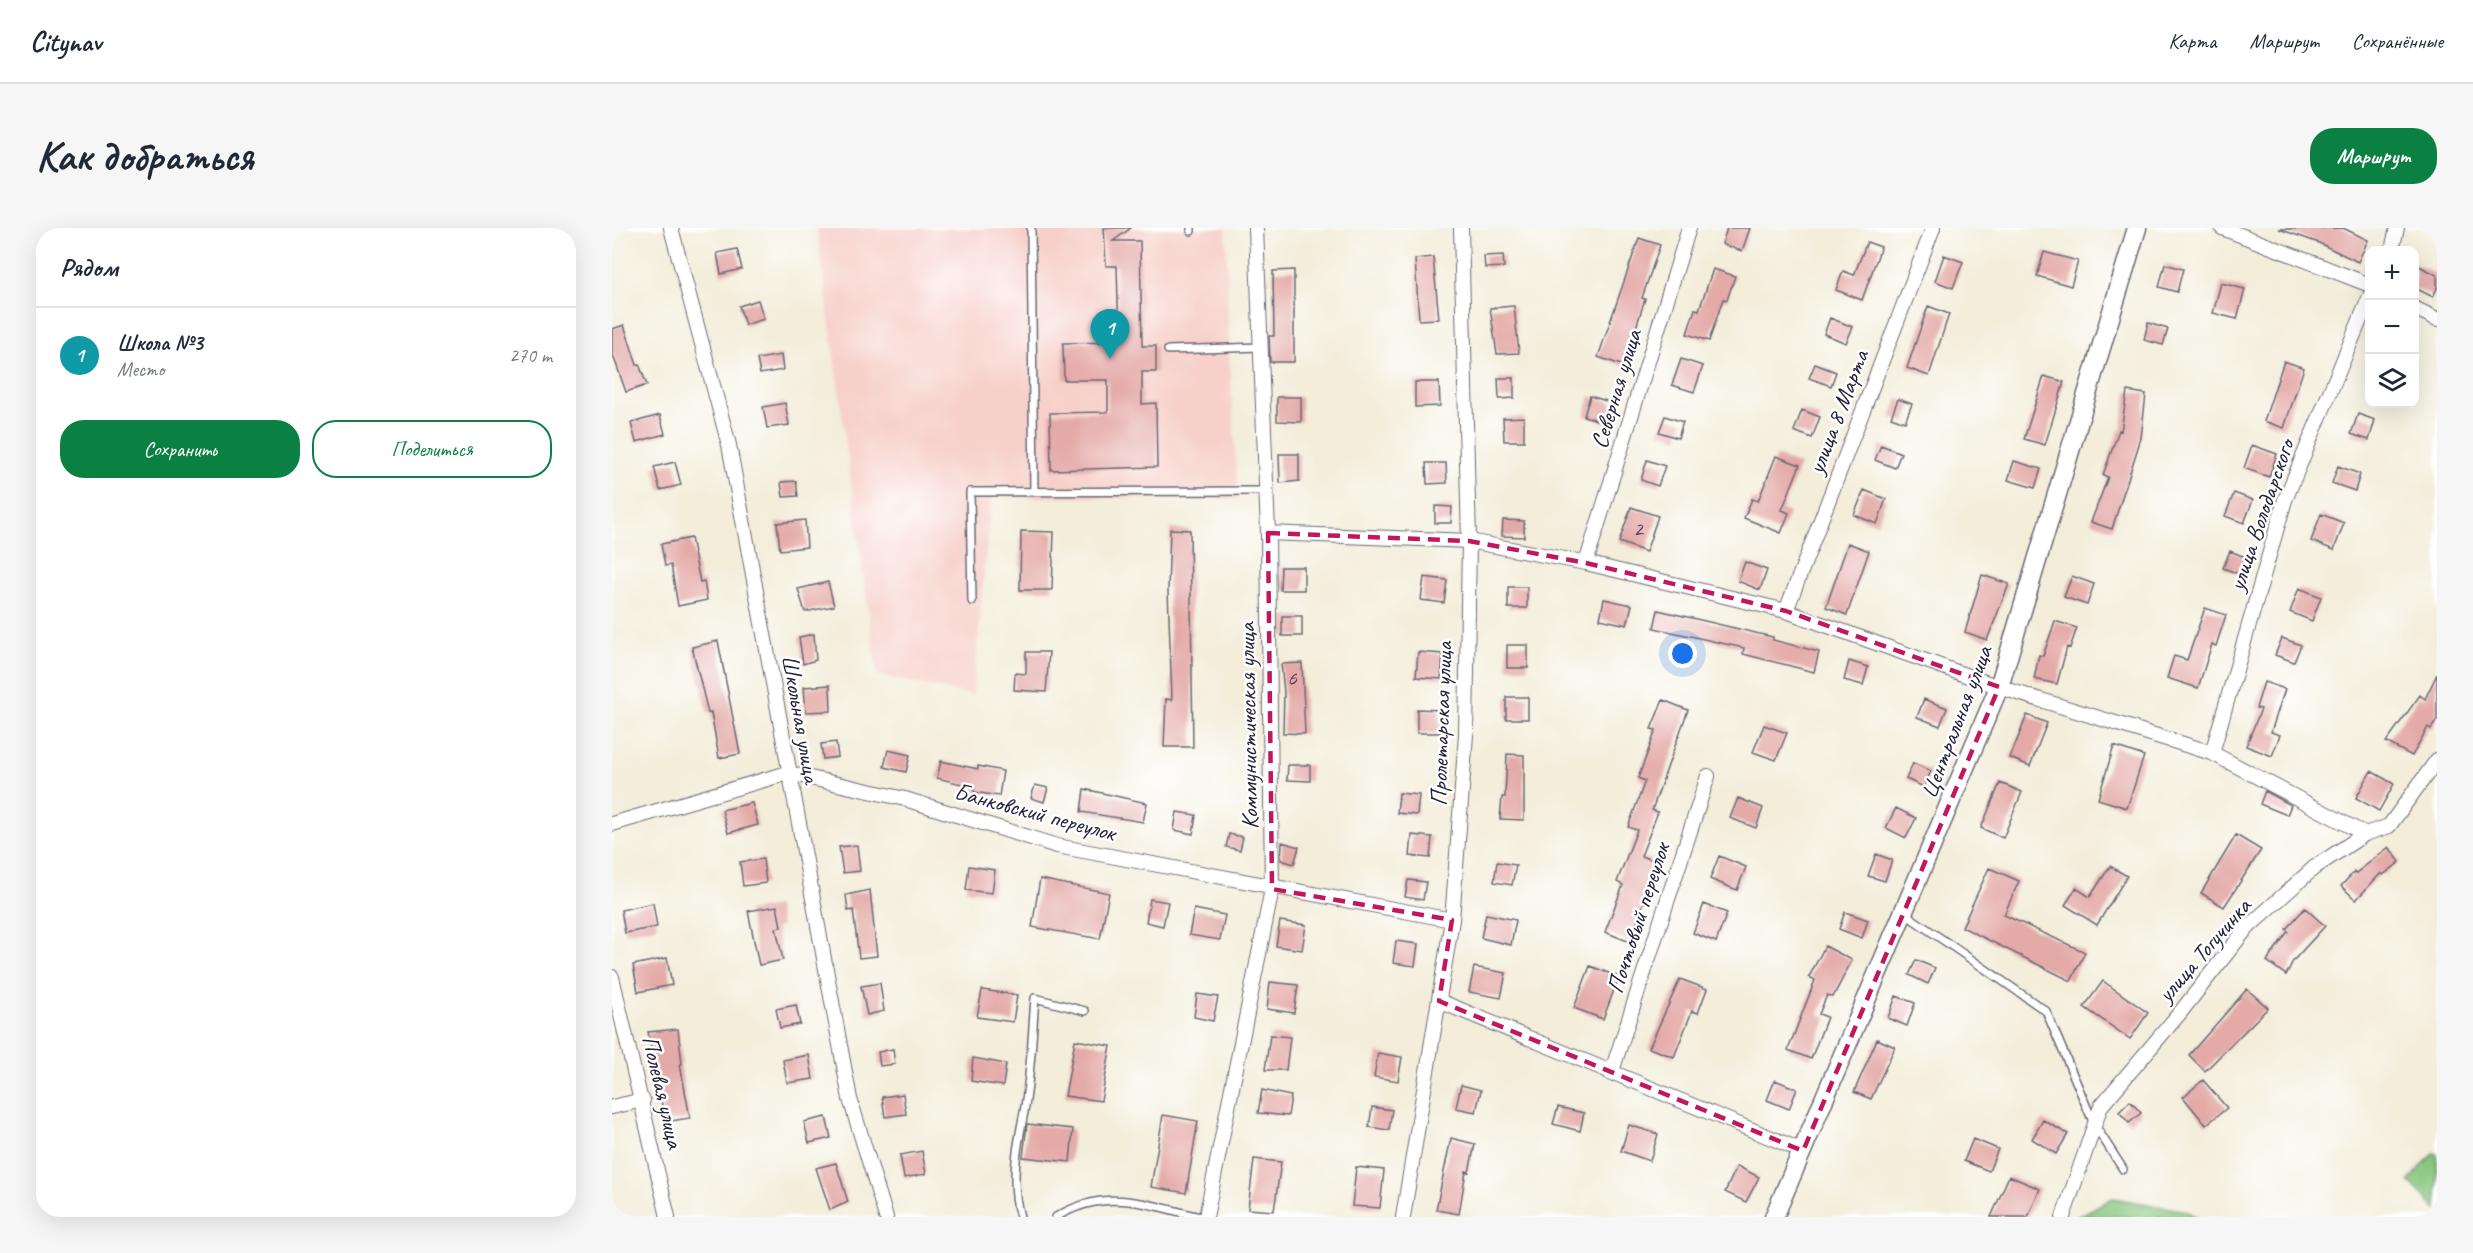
<!DOCTYPE html>
<html lang="ru">
<meta charset="utf-8">
<style>
:root{--surface:#fff;--page:#f6f6f7;--text:#1f2937;--muted:#747a83;--line:#e0e1e3;--accent:#0b8043}
body{margin:0;font-family:Caveat,sans-serif;background:var(--page);color:var(--text)}
.controls{position:absolute;right:18px;top:18px;display:grid;overflow:hidden;border-radius:12px;box-shadow:0 6px 24px #0002}
.controls button{width:54px;height:54px;display:grid;place-items:center;padding:0;border:0;border-bottom:2px solid var(--line);background:var(--surface);color:var(--text);font:30px sans-serif}
.you{position:absolute;left:1071px;top:426px;width:21px;height:21px;margin:-15px;border:4px solid #fff;border-radius:50%;background:#1a73e8;box-shadow:0 0 0 9px #1a73e833}
.badge{display:grid;place-items:center;width:39px;height:39px;border-radius:50%;background:var(--accent);color:#fff;font-size:20px;font-weight:700}
.pin{position:absolute;translate:-50% -50px;filter:drop-shadow(0 2px 3px #0008)}
.pin::after{content:'';position:absolute;top:32px;width:21px;height:18px;background:inherit;clip-path:polygon(0 0,100% 0,50% 100%)}
.list{margin:0;padding:0;list-style:none}
h2{display:flex;justify-content:space-between;align-items:center;height:78px;margin:0;padding:0 24px;font-size:26px}
h2 small{font-size:20px;font-weight:400;color:var(--muted)}
.list li{display:grid;grid-template-columns:39px 1fr auto;gap:18px;align-items:center;box-sizing:border-box;height:96px;padding:0 24px;border-top:2px solid var(--line)}
.list b{display:block;font-size:22px;white-space:nowrap}
.list p{margin:0;font-size:20px;white-space:nowrap;color:var(--muted)}
.list em{font-size:20px;font-style:normal;color:var(--muted)}
.actions{display:flex;gap:12px;padding:18px 24px}
.actions a{flex:1;padding:14px 0;border:2px solid var(--accent);border-radius:24px;text-align:center;font-size:21px;color:var(--accent)}
.actions .main{background:var(--accent);color:#fff}
.icon{flex:none;width:33px;height:33px;fill:none;stroke:currentColor;stroke-width:2;stroke-linecap:round;stroke-linejoin:round}
.map{position:relative;flex:none;width:1825px;height:989px;overflow:hidden;border-radius:24px}
header{display:flex;align-items:center;gap:36px;box-sizing:border-box;height:84px;padding:0 30px;background:var(--surface);border-bottom:2px solid var(--line)}
header strong{font-size:28px}
nav{display:flex;gap:33px;margin-inline-start:auto;font-size:21px}
.intro{display:flex;align-items:center;justify-content:space-between;box-sizing:border-box;height:144px;padding:0 36px}
h1{margin:0;font-size:42px}
.button{padding:15px 27px;border-radius:24px;background:var(--accent);color:#fff;font-size:21px;font-weight:700}
main{display:flex;gap:36px;padding:0 36px}
aside{flex:1;background:var(--surface);border-radius:24px;box-shadow:0 6px 24px #0002}
.map>svg:first-child{display:block}
.built{fill:#f7d0ca}
.green{fill:#86c57c;stroke:#54745c;stroke-width:1.5}
.building{fill:#e4aaa8}
.lines{fill:none;stroke-linecap:round;stroke-linejoin:round}
.lane-casing{stroke:#6b6973;stroke-width:10}
.street-casing{stroke:#6b6973;stroke-width:16}
.secondary-casing{stroke:#6b6973;stroke-width:21}
.lane{stroke:#fff;stroke-width:7}
.street{stroke:#fff;stroke-width:14}
.secondary{stroke:#fff;stroke-width:18}
.marked{fill:none;stroke:#c2185b;stroke-width:4.5;stroke-dasharray:12 8;stroke-linejoin:round}
.labels{text-anchor:middle;stroke-width:5;stroke-linejoin:round;paint-order:stroke}
.number-label{font-size:21px;fill:#524456}
.street-label{font-size:24px;fill:#22223b;stroke:#fff}
</style>
<header>
<strong>Citynav</strong>
<nav><a>Карта</a><a>Маршрут</a><a>Сохранённые</a></nav>
</header>
<div class="intro"><h1>Как добраться</h1><a class="button">Маршрут</a></div>
<main>
<aside>
<h2>Рядом<small></small></h2>
<ul class="list">
<li><span class="badge" style="background:#0f9aa8">1</span><div><b>Школа №3</b><p>Место</p></div><em>270 m</em></li>
</ul>
<div class="actions"><a class="main">Сохранить</a><a>Поделиться</a></div>
</aside>
<div class="map">
<svg width="1825" height="989" viewBox="0 0 1825 989">
<rect width="100%" height="100%" fill="#fff"/>
<filter id="ink" filterUnits="userSpaceOnUse"><feTurbulence type="fractalNoise" baseFrequency=".0167" numOctaves="2"/><feDisplacementMap in="SourceGraphic" scale="12" xChannelSelector="R" yChannelSelector="G"/><feConvolveMatrix kernelMatrix="1 2 1 2 8 2 1 2 1" color-interpolation-filters="sRGB"/></filter>
<filter id="wash" filterUnits="userSpaceOnUse"><feTurbulence type="fractalNoise" baseFrequency=".008" numOctaves="4" result="noise"/><feDisplacementMap in="SourceGraphic" scale="24" xChannelSelector="R" yChannelSelector="G"/><feGaussianBlur stdDeviation="1.35" result="paint"/><feColorMatrix in="noise" values="0 0 0 0 0 0 0 0 0 0 0 0 0 0 0 0 0 1.4 0 .05"/><feComposite in="paint" operator="in"/></filter>
<g filter="url(#wash)">
<rect width="100%" height="100%" fill="#f3edda"/>
<!-- built -->
<path class="built" d="M205 0H614L617 120 626 271 379 269 361 467 265 447Z"/>
<!-- green -->
<path class="green" d="M1821 925 1825 926V982L1797 953Z
M1501 970 1574 983 1584 989H1465Z"/>
<g id="blocks">
<!-- building -->
<path class="building" d="M492 0H519L501 13H528L530 118H544V144H530V176L544 175 545 239 439 242 438 185 496 184V152H452L451 115 507 114 505 38H494Z
M1115 0H1138L1130 23 1110 16Z
M1731 0 1756 12 1746 34 1707 15 1667 1Z
M1027 10 1048 17 1030 70 1033 71 1012 138 986 129Z
M1255 14 1269 19 1250 72 1224 62 1231 43 1242 47Z
M125 21 130 41 109 46 105 25Z
M1432 24 1466 33 1459 58 1425 48Z
M891 27 892 39 873 40 872 28Z
M1332 27 1351 34 1341 60 1323 53Z
M821 29 827 91 807 92 803 31Z
M1553 36 1571 41 1565 64 1547 59Z
M1803 36 1825 47V60L1821 69 1803 60Z
M1101 41 1123 48 1115 72 1111 71 1097 113 1075 106 1083 81 1087 82Z
M682 42V134H658L657 108H662L661 43Z
M1609 55 1633 61 1625 91 1601 85Z
M146 72 152 91 133 97 127 78Z
M902 78 907 125 885 126 878 80Z
M1316 78 1337 86 1317 148 1295 140Z
M1218 90 1241 99 1234 115 1212 106Z
M1536 95 1556 101 1551 117 1532 112Z
M12 97 25 137 27 136 35 157 14 164 0 124V101Z
M169 127 171 142 148 146 145 131Z
M1069 131 1091 138 1082 164 1060 157Z
M1672 133 1692 140 1672 200 1652 193Z
M1203 136 1224 144 1219 158 1197 150Z
M1432 148 1452 154 1433 217 1412 211Z
M886 150H902V170L887 171Z
M803 154H827L828 178 803 179Z
M1515 163 1534 166 1529 210 1500 301 1479 294 1496 249 1491 247 1507 202 1509 203Z
M978 168 1001 175 995 195 972 188Z
M665 169H689V194L665 193Z
M1286 171 1300 176 1293 194 1279 189Z
M173 175 177 197 155 200 151 179Z
M1190 182 1208 189 1200 210 1182 203Z
M1746 186 1763 192 1757 212 1739 206Z
M48 187 53 206 24 214 19 195Z
M1053 188 1071 194 1066 210 1047 204Z
M912 189V213H892L891 190Z
M1269 217 1289 225 1283 240 1263 232Z
M1640 217 1665 226 1657 249 1632 240Z
M667 226H687V253L668 255Z
M1164 228 1188 237 1170 282 1177 285 1169 305 1132 290 1140 271 1146 273Z
M1035 232 1053 238 1046 258 1029 252Z
M1402 233 1429 241 1423 260 1396 252Z
M63 234 69 257 48 262 42 239Z
M814 235H834L835 255 815 256Z
M1726 238 1748 246 1743 263 1720 255Z
M184 253 186 268 171 269 169 254Z
M1252 262 1274 271 1265 296 1242 287Z
M1622 265 1641 272 1632 295 1613 288Z
M823 278 840 279 839 295H823Z
M1019 279 1046 288 1034 324 1007 314Z
M1709 286 1732 295 1722 322 1699 313Z
M193 292 195 319 168 322 165 295Z
M891 292 912 293V309L890 308Z
M558 301 578 302 581 519H552L554 471 560 472 556 362Z
M409 303 442 304 440 362H408Z
M79 310 88 354 92 353 95 372 66 378 59 337 53 338 49 316Z
M1236 315 1257 323 1235 387 1214 379Z
M1618 323 1633 329 1627 346 1611 340Z
M1133 334 1155 342 1148 362 1126 353Z
M669 339H692V362H668Z
M1370 347 1397 356 1375 412 1353 404Z
M1460 348 1482 356 1475 377 1452 369Z
M812 349 835 352 832 375 809 372Z
M216 354 222 378 193 384 186 361Z
M896 359H915V380H896Z
M1687 360 1709 369 1700 393 1678 384Z
M992 371 1020 377 1015 397 988 391Z
M1593 380 1614 387 1604 418 1600 416 1586 460 1555 450 1562 428 1575 432Z
M1046 382 1161 409V412L1207 424 1202 444 1131 426 1132 420 1042 400Z
M670 388H690V408H670Z
M1443 393 1465 400 1458 420 1455 419 1445 456 1422 451 1427 427 1431 428Z
M202 406 204 432 191 436 187 409Z
M1670 410 1689 417 1682 434 1663 427Z
M106 413 128 526 107 530 99 484 96 485 80 419Z
M895 417H916V440H895Z
M414 424H437L434 464 402 462 403 445 414 446Z
M806 424 831 426 829 451 804 449Z
M1237 433 1256 439 1251 457 1232 452Z
M690 435 693 506 671 505 672 464 669 436Z
M1825 446V492L1819 501 1816 499 1800 528 1774 514 1808 467 1813 471Z
M1652 454 1673 461 1659 504 1668 507 1660 528 1634 518 1649 481 1644 480Z
M218 457 219 483 194 484 192 459Z
M894 469H916V491H894Z
M1312 471 1335 480 1328 498 1305 489Z
M1051 472 1076 482 1040 582 1046 584 1029 628 1046 634 1018 714 993 704 1011 657 1005 654 1025 602 1016 599 1033 553 1026 550 1044 502 1039 501Z
M805 481 828 482V505H805Z
M1415 487 1435 495 1418 538 1398 530Z
M1152 497 1175 505 1164 532 1141 524Z
M224 514 226 529 211 531 209 516Z
M1502 518 1532 528 1515 580 1486 571Z
M276 522 298 527 294 544 272 539Z
M895 526 912 527V592L888 591 890 569H893Z
M329 533 366 541V538L391 543 387 568 362 564V559L325 550Z
M1301 535 1319 543 1312 559 1294 551Z
M676 537H698V553L675 552Z
M1759 543 1782 556 1767 583 1744 570Z
M1388 555 1410 564 1391 610 1369 600Z
M423 557 436 560 432 574 419 570Z
M472 561 535 575 531 594 469 584Z
M1653 563 1679 577 1675 587 1648 576Z
M787 565 807 567 805 587 785 585Z
M1126 570 1151 580 1144 600 1118 590Z
M140 575 146 597 116 605 110 582Z
M1284 580 1304 590 1294 610 1274 600Z
M565 584 584 587 581 606 562 602Z
M617 606 631 609 628 622 614 619Z
M800 607 820 609 818 630 798 628Z
M1624 607 1649 622 1612 679 1589 665Z
M670 614 687 619 682 636 669 632Z
M245 617 248 643 231 645 227 619Z
M1777 619 1788 634 1771 647 1769 645 1744 672 1729 658 1742 644 1744 645Z
M1264 626 1280 632 1273 653 1256 648Z
M1107 628 1134 639 1125 662 1098 651Z
M151 631 154 655 131 658 128 634Z
M885 634 904 637 900 657 882 654Z
M357 638 383 642 380 665 354 662Z
M1498 638 1515 648 1485 697 1453 677 1464 660 1478 669Z
M1377 640 1407 653 1392 687 1473 724 1459 753 1350 699Z
M428 651 497 665 488 711 420 699Z
M796 652 814 654 811 672 793 669Z
M258 662 265 728 247 730 241 682 236 683 234 667Z
M538 671 556 674 551 698 534 694Z
M41 675 45 699 13 705 9 682Z
M1092 676 1115 685 1104 714 1081 705Z
M165 678 169 699 164 700 171 732 147 737 136 683Z
M1693 680 1713 698 1681 733 1674 747 1655 733 1676 703 1674 701Z
M582 681 613 687 608 712 577 707Z
M1233 684 1256 692 1250 710 1227 701Z
M874 686 904 692 899 717 869 710Z
M668 693 694 697 690 722 664 718Z
M784 713 806 716 803 738 781 735Z
M1213 718 1240 732 1221 769 1215 767 1207 786 1215 789 1199 831 1176 822 1203 752 1197 749Z
M55 730 60 757 26 764 21 737Z
M1304 732 1323 740 1316 756 1297 747Z
M978 738 1007 749 991 791 962 780Z
M862 739 894 745 889 770 857 764Z
M1068 751 1095 761 1086 785 1080 783 1062 829 1037 820Z
M1491 753 1536 785 1518 811 1472 779Z
M658 754 686 757 682 785 655 781Z
M268 755 272 783 255 787 249 758Z
M1635 761 1656 780 1593 843 1577 827Z
M370 762 405 767 401 794 365 789Z
M585 766 606 769 601 793 582 789Z
M1284 768 1303 775 1295 798 1276 790Z
M184 777 188 796 168 800 164 781Z
M66 801 70 836H68L78 890 53 894 36 804Z
M658 807 678 809 674 842H653Z
M1265 811 1283 819 1259 871 1242 864Z
M463 812 499 818 489 873 453 868Z
M281 821 283 836 268 838 266 824Z
M766 825 790 829 786 853 762 849Z
M197 827 201 851 175 855 171 832Z
M361 830 394 836 391 858 359 853Z
M1163 852 1185 861 1177 881 1155 872Z
M1591 852 1615 880 1594 897 1571 869Z
M849 857 869 862 864 884 844 880Z
M650 862 679 868 676 888 646 885Z
M291 866 294 886 273 889 270 869Z
M1518 873 1529 885 1517 895 1507 884Z
M760 879 780 882 777 902 757 899Z
M946 879 972 885 968 903 941 896Z
M551 887 586 893 574 965 539 959Z
M214 889 219 910 197 915 192 894Z
M1431 892 1456 906 1444 926 1420 911Z
M415 896 461 901 458 934 411 929Z
M1017 897 1046 906 1038 933 1009 923Z
M839 910 863 916 857 944 854 943 847 986 824 982Z
M1361 911 1386 921 1377 943 1352 933Z
M310 923 314 946 292 950 288 927Z
M642 931 669 934 662 983 636 981Z
M224 935 236 974 218 982 204 940Z
M1125 938 1147 949 1134 974 1113 964Z
M744 939 772 942 768 980 740 978Z
M1397 948 1428 961 1416 989H1379Z"/>
</g>
</g>
<g filter="url(#ink)">
<use href="#blocks" fill-opacity="0" stroke="#6b6973" stroke-width="1.5"/>
<g class="lines">
<defs>
<path id="lane" d="M419 0 422 264
M579 0V3
M556 122 649 119
M360 373 358 264 654 263
M1292 685 1434 783 1482 896 1511 941
M408 989C398 954 405 919 412 884 419 847 420 807 423 770L473 783
M444 989C496 958 534 977 589 989"/>
<path id="street" d="M59 0 117 217 238 871 274 989
M1610 0 1758 57
M1780 22 1785 0
M1802 80 1825 91
M656 305 857 313 974 335 1174 383 1387 459 1600 525 1753 606
M974 335 1077 0
M1174 383 1321 0
M1600 525 1673 272 1758 68
M0 596 176 545 293 571 445 618 840 692
M0 749 56 989
M827 773 1191 923
M999 846 1096 548
M0 879 31 872
M594 989 660 661 656 305 644 0
M791 989 840 692 854 507 857 313 849 0
M1451 989 1489 878 1567 786 1634 701 1703 639 1753 606 1777 598 1825 532"/>
<path id="secondary" d="M1162 989 1387 459 1525 0"/>
</defs>
<!-- lane casing -->
<use href="#lane" class="lane-casing"/>
<!-- street casing -->
<use href="#street" class="street-casing"/>
<!-- secondary casing -->
<use href="#secondary" class="secondary-casing"/>
<!-- lane -->
<use href="#lane" class="lane"/>
<!-- street -->
<use href="#street" class="street"/>
<!-- secondary -->
<use href="#secondary" class="secondary"/>
</g>
</g>
<!-- marked area -->
<path class="marked" d="M656 305 857 313 974 335 1174 383 1387 459 1191 923 827 773 840 692 660 661Z"/>
<g class="labels">
<!-- number labels -->
<g class="number-label">
<text x="1026" y="308">2</text>
<text x="680" y="457">6</text>
</g>
<!-- street labels -->
<g class="street-label">
<text transform="translate(1004 161) rotate(-73)" y="8">Северная улица</text>
<text transform="translate(1226 184) rotate(-69)" y="8">улица 8 Марта</text>
<text transform="translate(1649 287) rotate(-71)" y="8">улица Володарского</text>
<text transform="translate(189 491) rotate(80)" y="8">Школьная улица</text>
<text transform="translate(1344 494) rotate(-69)" y="8">Центральная улица</text>
<text transform="translate(829 496) rotate(-88)" y="8">Пролетарская улица</text>
<text transform="translate(636 498) rotate(-91)" y="8">Коммунистическая улица</text>
<text transform="translate(423 584) rotate(15)" y="8">Банковский переулок</text>
<text transform="translate(1026 690) rotate(-72)" y="8">Почтовый переулок</text>
<text transform="translate(1592 722) rotate(-49)" y="8">улица Тогучинка</text>
<text transform="translate(51 864) rotate(77)" y="8">Полевая улица</text>
</g>
</g>
</svg>
<div class="controls">
<button>+</button>
<button>−</button>
<button><svg class="icon" aria-label="layers" viewBox="0 0 24 24"><path d="M12 4l9 5-9 5-9-5zM3 14l9 5 9-5"/></svg></button>
</div>
<div class="you"></div>
<div class="pin badge" style="left:498px;top:131px;background:#0f9aa8">1</div>
</div>
</main>
